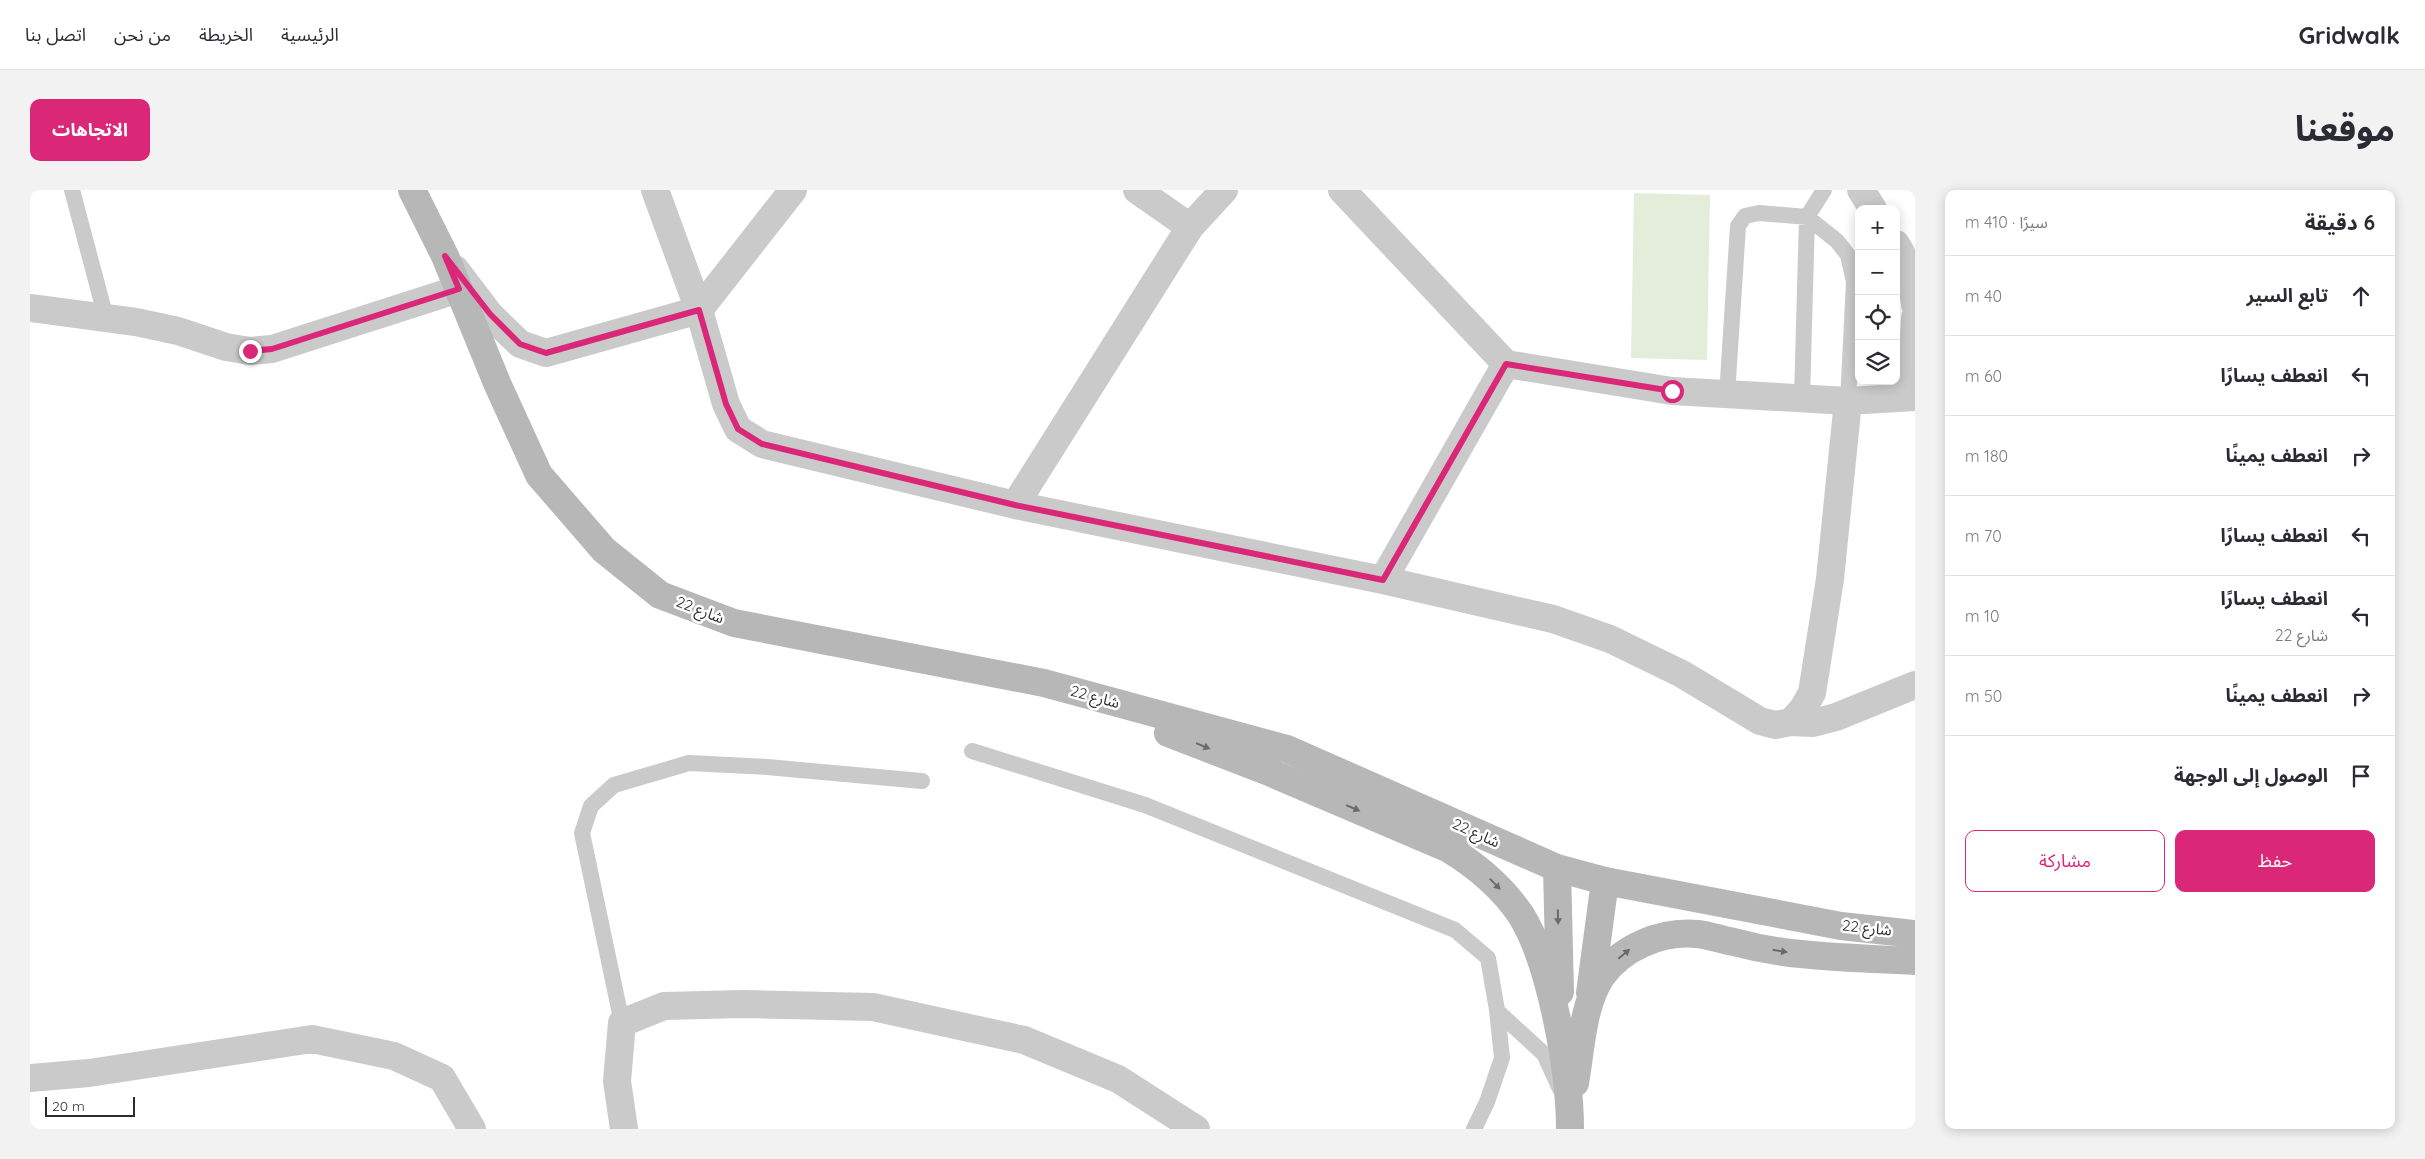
<!DOCTYPE html>
<html lang="ar">
<meta charset="utf-8">
<style>
:root{--surface:#fff;--page:#f2f2f3;--text:#2b2b33;--muted:#7c7c81;--line:#e1e1e2;--accent:#db2777}
body{margin:0;font-family:Quicksand,"Noto Sans Arabic",sans-serif;background:var(--page);color:var(--text);direction:rtl}
.controls{position:absolute;right:15px;top:15px;display:grid;overflow:hidden;border-radius:10px;box-shadow:0 2px 12px #0003}
.controls button{width:45px;height:45px;display:grid;place-items:center;padding:0;border:0;border-bottom:1px solid var(--line);background:var(--surface);color:var(--text);font:25px sans-serif}
.scale{position:absolute;left:15px;bottom:12px;width:90px;box-sizing:border-box;padding-left:5px;border:2px solid #2d2d2d;border-top:0;font-size:14px;line-height:18px;white-space:nowrap;color:#2d2d2d;-webkit-text-stroke:4px #fff;paint-order:stroke}
.stop{position:absolute;width:15px;height:15px;margin:-11px;border:4px solid #db2777;border-radius:50%;background:#fff}
.stop.end{background:#db2777;border-color:#fff;box-shadow:0 1px 5px #0008}
.list{margin:0;padding:0;list-style:none}
h2{display:flex;justify-content:space-between;align-items:center;height:65px;margin:0;padding:0 20px;font-size:21px}
h2 small{font-size:16px;font-weight:400;color:var(--muted)}
.list li{display:grid;grid-template-columns:32px 1fr auto;gap:15px;align-items:center;box-sizing:border-box;height:80px;padding:0 20px;border-top:1px solid var(--line)}
.list b{display:block;font-size:19px;white-space:nowrap}
.list p{margin:0;font-size:16px;white-space:nowrap;color:var(--muted)}
.list em{font-size:16px;font-style:normal;color:var(--muted)}
.actions{display:flex;gap:10px;padding:15px 20px}
.actions a{flex:1;padding:11px 0;border:1px solid var(--accent);border-radius:10px;text-align:center;font-size:18px;color:var(--accent)}
.actions .main{background:var(--accent);color:#fff}
.icon{flex:none;width:28px;height:28px;fill:none;stroke:currentColor;stroke-width:2;stroke-linecap:round;stroke-linejoin:round}
.map{position:relative;flex:none;width:1885px;height:939px;overflow:hidden;direction:ltr;border-radius:10px}
header{display:flex;align-items:center;gap:30px;box-sizing:border-box;height:70px;padding:0 25px;background:var(--surface);border-bottom:1px solid var(--line)}
header strong{font-size:24px}
nav{display:flex;gap:28px;margin-inline-start:auto;font-size:18px}
.intro{display:flex;align-items:center;justify-content:space-between;box-sizing:border-box;height:120px;padding:0 30px}
h1{margin:0;font-size:35px}
.button{padding:12px 22px;border-radius:10px;background:var(--accent);color:#fff;font-size:18px;font-weight:700}
main{display:flex;gap:30px;padding:0 30px}
aside{flex:1;background:var(--surface);border-radius:10px;box-shadow:0 2px 12px #0003}
.map>svg:first-child{display:block}
.green{fill:#e4ecda}
.lines{fill:none;stroke-linecap:round;stroke-linejoin:round}
.lane{stroke:#cacaca;stroke-width:16}
.street{stroke:#cacaca;stroke-width:28}
.secondary{stroke:#b7b7b7;stroke-width:28}
.oneway{fill:#6b6b6b}
.route{stroke:#db2777;stroke-width:6}
.labels{text-anchor:middle;stroke-width:5;stroke-linejoin:round;paint-order:stroke}
.street-label{font-size:15px;fill:#2d2d2d;stroke:#fff}
</style>
<header>
<strong>Gridwalk</strong>
<nav><a>الرئيسية</a><a>الخريطة</a><a>من نحن</a><a>اتصل بنا</a></nav>
</header>
<div class="intro"><h1>موقعنا</h1><a class="button">الاتجاهات</a></div>
<main>
<aside>
<h2>6 دقيقة<small>سيرًا · 410 m</small></h2>
<ul class="list">
<li><svg class="icon" aria-label="ahead" viewBox="0 0 24 24"><path d="M12 20V5M6 11l6-6 6 6"/></svg><div><b>تابع السير</b></div><em>40 m</em></li>
<li><svg class="icon" aria-label="left" viewBox="0 0 24 24"><path d="M17 20v-9H6M10 6l-5 5 5 5"/></svg><div><b>انعطف يسارًا</b></div><em>60 m</em></li>
<li><svg class="icon" aria-label="right" viewBox="0 0 24 24"><path d="M7 20v-9h11M14 6l5 5-5 5"/></svg><div><b>انعطف يمينًا</b></div><em>180 m</em></li>
<li><svg class="icon" aria-label="left" viewBox="0 0 24 24"><path d="M17 20v-9H6M10 6l-5 5 5 5"/></svg><div><b>انعطف يسارًا</b></div><em>70 m</em></li>
<li><svg class="icon" aria-label="left" viewBox="0 0 24 24"><path d="M17 20v-9H6M10 6l-5 5 5 5"/></svg><div><b>انعطف يسارًا</b><p>شارع 22</p></div><em>10 m</em></li>
<li><svg class="icon" aria-label="right" viewBox="0 0 24 24"><path d="M7 20v-9h11M14 6l5 5-5 5"/></svg><div><b>انعطف يمينًا</b></div><em>50 m</em></li>
<li><svg class="icon" aria-label="arrive" viewBox="0 0 24 24"><path d="M6 21V4h12l-3 4 3 4H6"/></svg><div><b>الوصول إلى الوجهة</b></div></li>
</ul>
<div class="actions"><a class="main">حفظ</a><a>مشاركة</a></div>
</aside>
<div class="map">
<svg width="1885" height="939" viewBox="0 0 1885 939">
<rect width="100%" height="100%" fill="#fff"/>
<!-- green -->
<path class="green" d="M1604 3 1680 5 1677 170 1601 168Z"/>
<g class="lines">
<!-- lane -->
<path class="lane" d="M42 0 76 128
M1697 205 1708 36 1715 26 1729 23 1777 27 1807 51 1818 65 1824 92 1818 211
M1772 208 1777 27 1794 0
M942 561 1115 615 1425 740 1458 768 1467 820 1472 868 1457 912 1444 939
M1467 821 1514 864 1530 899
M592 833 552 643 561 616 584 595 659 573 737 577 892 591"/>
<!-- street -->
<path class="street" d="M625 0 669 120 763 0
M1107 0 1160 37
M1312 0 1476 174 1353 390
M1831 0 1843 19
M1866 54C1878 72 1882 93 1885 114
M425 79 460 125 490 154 516 163 669 120 696 214 708 239 732 254 985 315 1353 390 1523 429 1580 449 1652 484 1730 531 1745 535 1761 532 1783 533 1806 527 1885 495
M0 118 106 132 148 141 196 157 220 161 242 159 429 99
M1476 174 1642 201 1818 211 1885 207
M1869 206 1884 146 1885 128
M985 315 1160 37 1194 0
M1761 532 1772 520 1782 503 1800 389 1818 211
M0 888 59 883 282 849 364 866 412 888 442 939
M594 939 587 891 592 833 634 816 714 814 843 817 994 850 1088 889 1166 939"/>
<!-- secondary -->
<path class="secondary" d="M382 0 415 66 467 193 509 285 574 360 630 405 704 433 1014 493 1257 559 1527 678 1575 691 1811 736 1885 744
M1138 543 1239 582 1419 659C1447 676 1472 697 1491 725 1521 773 1540 882 1540 939
M1527 678 1530 802
M1560 803 1575 691
M1545 893C1551 860 1552 817 1571 787 1592 757 1631 741 1667 744 1679 745 1692 750 1704 752 1726 758 1749 762 1771 764 1809 768 1847 769 1885 771"/>
</g>
<!-- one-way arrows -->
<defs><path id="oneway-solid" d="M-6-.8H1V-3.2L6.5 0L1 3.2V.8H-6Z" transform="scale(1.25)"/></defs>
<g class="oneway">
<use href="#oneway-solid" transform="translate(1173 556) rotate(22)"/>
<use href="#oneway-solid" transform="translate(1323 618) rotate(23)"/>
<use href="#oneway-solid" transform="translate(1465 694) rotate(46)"/>
<use href="#oneway-solid" transform="translate(1528 727) rotate(89)"/>
<use href="#oneway-solid" transform="translate(1750 761) rotate(9)"/>
<use href="#oneway-solid" transform="translate(1594 764) rotate(-40)"/>
</g>
<g class="lines">
<!-- route -->
<path class="route" d="M220 161 242 159 429 99 415 66 460 124 490 154 516 163 669 120 696 214 708 239 732 254 985 315 1353 390 1476 174 1642 201"/>
</g>
<g class="labels">
<!-- street labels -->
<g class="street-label">
<text transform="translate(670 420) rotate(21)" y="5">شارع 22</text>
<text transform="translate(1065 507) rotate(15)" y="5">شارع 22</text>
<text transform="translate(1446 643) rotate(24)" y="5">شارع 22</text>
<text transform="translate(1837 738) rotate(6)" y="5">شارع 22</text>
</g>
</g>
</svg>
<div class="controls">
<button>+</button>
<button>−</button>
<button><svg class="icon" aria-label="locate" viewBox="0 0 24 24"><circle cx="12" cy="12" r="6"/><path d="M12 2v4M12 18v4M2 12h4M18 12h4"/></svg></button>
<button><svg class="icon" aria-label="layers" viewBox="0 0 24 24"><path d="M12 4l9 5-9 5-9-5zM3 14l9 5 9-5"/></svg></button>
</div>
<div class="scale">20 m</div>
<div class="stop" style="left:1642px;top:201px"></div>
<div class="stop end" style="left:220px;top:161px"></div>
</div>
</main>
